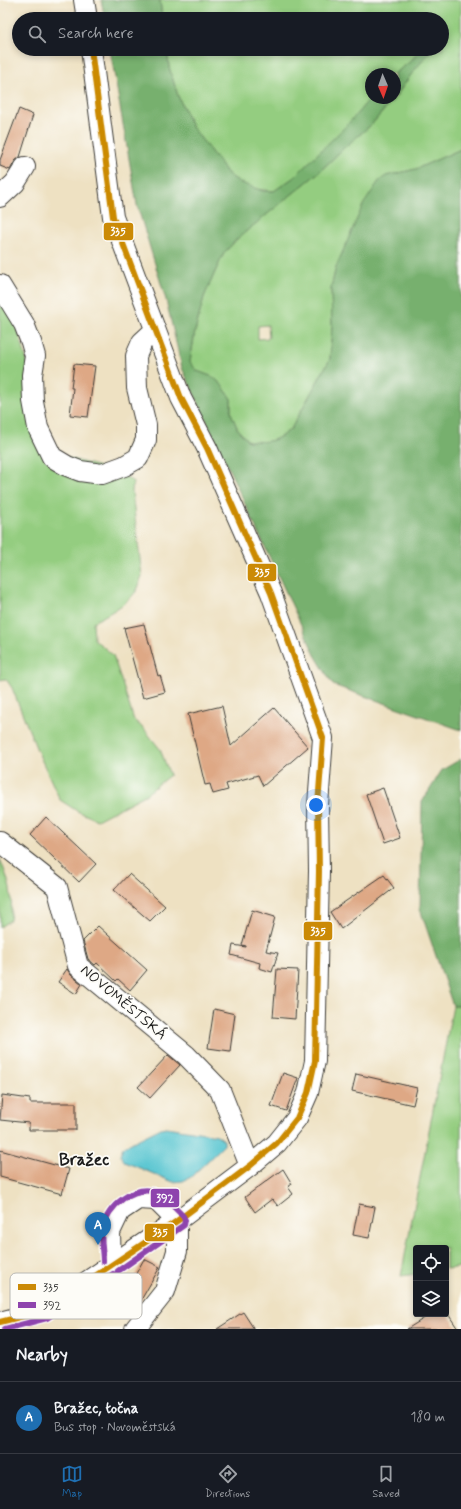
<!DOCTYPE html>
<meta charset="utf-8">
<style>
:root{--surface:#171b24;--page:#20242c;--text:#f1f3f6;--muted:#9ea1a6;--line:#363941;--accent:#1f6fb2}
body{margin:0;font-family:Mynerve,sans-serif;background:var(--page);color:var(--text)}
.controls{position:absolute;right:12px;bottom:12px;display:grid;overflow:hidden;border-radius:4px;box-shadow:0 2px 6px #0003}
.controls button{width:36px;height:36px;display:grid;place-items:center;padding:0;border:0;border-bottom:1px solid var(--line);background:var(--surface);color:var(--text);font:20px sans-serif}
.compass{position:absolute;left:365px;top:68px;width:36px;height:36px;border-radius:50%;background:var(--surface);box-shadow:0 2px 6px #0003;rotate:178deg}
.you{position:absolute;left:316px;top:805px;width:14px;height:14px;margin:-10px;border:3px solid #fff;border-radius:50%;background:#1a73e8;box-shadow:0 0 0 6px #1a73e833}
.badge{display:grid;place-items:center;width:26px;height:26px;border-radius:50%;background:var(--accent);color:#fff;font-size:13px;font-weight:700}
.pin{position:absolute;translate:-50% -33px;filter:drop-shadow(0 1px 2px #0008)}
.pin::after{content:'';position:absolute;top:21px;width:14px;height:12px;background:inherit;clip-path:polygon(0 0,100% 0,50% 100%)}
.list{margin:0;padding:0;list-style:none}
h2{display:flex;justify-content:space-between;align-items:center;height:52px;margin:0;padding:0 16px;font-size:17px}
h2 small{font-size:13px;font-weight:400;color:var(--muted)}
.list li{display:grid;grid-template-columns:26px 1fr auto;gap:12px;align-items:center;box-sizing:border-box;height:72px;padding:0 16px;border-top:1px solid var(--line)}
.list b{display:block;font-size:15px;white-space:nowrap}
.list p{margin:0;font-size:13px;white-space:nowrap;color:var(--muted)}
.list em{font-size:13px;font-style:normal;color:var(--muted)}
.icon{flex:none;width:22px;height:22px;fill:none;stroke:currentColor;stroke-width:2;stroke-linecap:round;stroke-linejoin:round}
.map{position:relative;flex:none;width:461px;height:1329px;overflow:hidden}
.search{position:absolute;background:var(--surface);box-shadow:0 2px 6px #0003;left:12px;right:12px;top:12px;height:44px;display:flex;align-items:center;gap:10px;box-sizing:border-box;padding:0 14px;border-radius:22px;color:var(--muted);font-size:15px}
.sheet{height:124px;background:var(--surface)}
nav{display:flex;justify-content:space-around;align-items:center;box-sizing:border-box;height:56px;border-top:1px solid var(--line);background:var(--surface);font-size:11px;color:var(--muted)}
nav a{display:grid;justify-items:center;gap:2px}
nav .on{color:var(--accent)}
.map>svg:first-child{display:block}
.green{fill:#94cd80;stroke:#58744e;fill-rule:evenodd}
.forest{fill:#77b06e;stroke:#4a6645}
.water{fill:#5ac6d1;stroke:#3b7176}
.building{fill:#dea885}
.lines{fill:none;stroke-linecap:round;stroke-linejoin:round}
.minor-casing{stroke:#3c3a35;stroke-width:22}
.minor{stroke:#fff;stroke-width:20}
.bus-1-casing{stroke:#fdfcf7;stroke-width:9}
.bus-2-casing{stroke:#fdfcf7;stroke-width:9}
.bus-1{stroke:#cb8a06;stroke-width:6}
.bus-2{stroke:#8e44ad;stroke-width:6}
.labels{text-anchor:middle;stroke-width:3.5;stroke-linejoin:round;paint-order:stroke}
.street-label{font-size:15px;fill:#1c1c1c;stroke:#fdfcf7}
.quarter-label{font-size:17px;font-weight:bold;fill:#1c1c1c;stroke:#fdfcf7}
.key{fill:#fdfcf7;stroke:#bab9b5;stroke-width:1}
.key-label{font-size:11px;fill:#1c1c1c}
.line-badge{stroke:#fdfcf7;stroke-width:1.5}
.badge-label{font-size:11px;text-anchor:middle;font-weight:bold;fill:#fff}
</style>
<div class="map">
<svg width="461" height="1329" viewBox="0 0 461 1329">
<rect width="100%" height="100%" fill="#fdfcf7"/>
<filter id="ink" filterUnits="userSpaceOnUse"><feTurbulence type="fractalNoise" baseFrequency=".025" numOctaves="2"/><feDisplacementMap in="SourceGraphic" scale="8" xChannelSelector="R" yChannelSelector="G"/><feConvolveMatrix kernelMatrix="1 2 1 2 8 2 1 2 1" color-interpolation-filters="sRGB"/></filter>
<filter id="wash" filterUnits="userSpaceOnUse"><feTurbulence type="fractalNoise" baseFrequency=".012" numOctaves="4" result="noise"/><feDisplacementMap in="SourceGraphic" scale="16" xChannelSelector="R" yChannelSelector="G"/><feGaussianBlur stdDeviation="0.9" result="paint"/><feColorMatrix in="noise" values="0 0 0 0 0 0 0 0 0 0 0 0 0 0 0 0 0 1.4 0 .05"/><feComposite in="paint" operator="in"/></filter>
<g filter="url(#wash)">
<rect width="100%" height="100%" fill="#eee1c2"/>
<!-- green -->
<path class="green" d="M160 0H461V149L416 169 386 176 347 244 336 267 331 288 332 326 330 359 291 429C273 443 270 442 248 441L238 430 231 413V399L222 385 213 377 197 371 190 362 195 332 204 297 215 272 224 253 238 238 318 173 345 147 371 125 395 98 410 76 432 49H442V19H162ZM268 325 269 338 258 339V326Z
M167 49H421L411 61 394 74H371V97L350 123 311 162 293 178 274 191 254 189 241 183 229 175 192 127 178 96 169 67Z
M0 296 15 321 55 454 121 473 133 482 132 492 142 576C140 579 140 584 138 588 131 602 107 615 93 622L94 639 113 655 134 720 144 729 160 749 170 775 145 795 97 820 77 811 60 800 37 750 12 688 6 679 0 680Z
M0 859C9 881 14 895 10 920L0 927Z
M453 1006H461V1267L446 1269V1248H416V1274L401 1276Z"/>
<!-- forest -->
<path class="forest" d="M101 0H160L162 19H105Z
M110 49H167L169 67 178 96 192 127 229 175 241 183 263 191H274L293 178 349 123 371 97 394 98 371 125 345 147 318 173 238 238 224 253 215 272 204 297 195 331 190 362 197 371 213 377 222 385 231 399V413L238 430 248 441C270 442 273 443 291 429L330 359 332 326 331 288 336 267 363 205 379 181 386 176 416 169 461 149V730L333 685 315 655 182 368 166 300 137 205Z
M421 49H432L410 76 395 97 394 74 411 61Z
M461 759V1006H453L420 909 422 802 442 770Z"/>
<!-- water -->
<path class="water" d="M166 1127 217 1135 224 1140V1145L191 1177 183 1181 173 1182 125 1162 120 1155 123 1147 161 1128Z"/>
<g id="blocks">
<!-- building -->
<path class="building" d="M19 109 33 115 20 157 15 161 10 170 0 166V160Z
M74 364 95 366 88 417 70 415 73 388H71Z
M144 624 158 676 160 675 165 692 143 698 124 628Z
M222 706 231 746 274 708 308 747 263 786 258 775 226 784 228 790 213 794 210 784 205 785 188 714Z
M383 788 400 838 383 844 366 794Z
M46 817 96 864 79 882 30 835Z
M129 874 165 906 150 921 114 890Z
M384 875 394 888 341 929 330 912Z
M252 910 275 917 266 951 278 953 272 972 259 968 260 963 231 955 233 945 246 947V946L242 945Z
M98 926 147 970 130 990 118 979 116 981 97 963 95 965 88 959 83 941Z
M67 969 71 975 82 984 76 994 58 982Z
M277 969 298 970 295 1019 273 1017Z
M214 1009 235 1014 230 1051 208 1048Z
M168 1055 180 1065 150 1098 138 1087Z
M283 1073 298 1078 286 1111 271 1106Z
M356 1074 417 1088 413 1105 352 1091Z
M2 1095 30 1099V1103H76V1130H29V1123L0 1120Z
M0 1150 69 1169 62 1194 0 1177Z
M283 1169 292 1184 288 1187 293 1194 278 1206 272 1199 255 1212 245 1197Z
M359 1204 375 1207 369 1238 353 1235Z
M144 1259 160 1267 137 1307 122 1299Z
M243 1312 254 1329H217Z
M431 1314H448L458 1329H407Z"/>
</g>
</g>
<g filter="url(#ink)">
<use href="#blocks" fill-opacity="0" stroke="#3c3a35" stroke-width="1"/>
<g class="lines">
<defs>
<path id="minor" d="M84 0 87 19
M0 197 15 183 25 167
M0 285 24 324 31 342 35 356 32 375 33 401 38 428 52 457 67 466 80 471 102 474 124 466 138 458 146 440V425L137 388 136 356 142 342 155 330
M0 842 57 887 78 966 186 1055 220 1090 250 1166
M111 1266 110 1232 120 1211 138 1199 156 1200 177 1221
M0 1322 43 1311 177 1221 250 1166 277 1143 297 1118 308 1093 315 1061 319 871 318 805 323 738 271 593 207 448 181 398 113 217 91 49
M135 1329 165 1291 177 1251V1221"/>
</defs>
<!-- minor casing -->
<use href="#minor" class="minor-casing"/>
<!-- minor -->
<use href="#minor" class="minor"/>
<defs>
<path id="bus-1" d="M0 1322 43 1311 177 1221 250 1166 277 1143 297 1118 308 1093 315 1061 319 871 318 805 323 738 271 593 207 448 181 398 113 217 91 49"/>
<path id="bus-2" d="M103 1261C103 1252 100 1239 102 1230 108 1205 134 1183 160 1193L183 1216 185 1220 184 1225 118 1271
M5 1329 47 1318 113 1274"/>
</defs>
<!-- bus-1 casing -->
<use href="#bus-1" class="bus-1-casing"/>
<!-- bus-2 casing -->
<use href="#bus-2" class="bus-2-casing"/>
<!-- bus-1 -->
<use href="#bus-1" class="bus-1"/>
<!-- bus-2 -->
<use href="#bus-2" class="bus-2"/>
</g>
</g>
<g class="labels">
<!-- street labels -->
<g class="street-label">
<text transform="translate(124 1002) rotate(40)" y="5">NOVOMĚSTSKÁ</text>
</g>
<!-- quarter labels -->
<g class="quarter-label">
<text x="84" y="1165">Bražec</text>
</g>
</g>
<!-- legend -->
<rect x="10" y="1273" width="132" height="46" rx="6" class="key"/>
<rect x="18" y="1284" width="18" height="6" fill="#cb8a06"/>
<rect x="18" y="1302" width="18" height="6" fill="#8e44ad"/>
<g class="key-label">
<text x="43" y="1291">335</text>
<text x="43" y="1309">392</text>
</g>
<g class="line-badge">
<rect x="103" y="222" width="31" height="19" rx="4" fill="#cb8a06"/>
<rect x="247" y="563" width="30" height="19" rx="4" fill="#cb8a06"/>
<rect x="303" y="921" width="30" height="20" rx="4" fill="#cb8a06"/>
<rect x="150" y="1188" width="30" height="20" rx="4" fill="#8e44ad"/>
<rect x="144" y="1223" width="31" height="19" rx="4" fill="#cb8a06"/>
</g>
<g class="badge-label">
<text x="118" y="235">335</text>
<text x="262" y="576">335</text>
<text x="318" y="935">335</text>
<text x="165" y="1202">392</text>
<text x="160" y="1236">335</text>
</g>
</svg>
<div class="controls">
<button><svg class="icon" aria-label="locate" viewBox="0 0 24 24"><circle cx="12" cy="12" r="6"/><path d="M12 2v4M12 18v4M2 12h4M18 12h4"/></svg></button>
<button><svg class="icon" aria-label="layers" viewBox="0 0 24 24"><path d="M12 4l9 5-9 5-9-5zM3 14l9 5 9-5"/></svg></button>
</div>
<svg class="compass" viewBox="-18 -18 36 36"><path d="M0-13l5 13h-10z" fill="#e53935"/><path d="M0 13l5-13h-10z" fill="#9ea1a6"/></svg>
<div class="you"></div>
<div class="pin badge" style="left:98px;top:1245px">A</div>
<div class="search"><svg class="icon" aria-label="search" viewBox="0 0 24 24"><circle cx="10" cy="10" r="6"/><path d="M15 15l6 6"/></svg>Search here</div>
</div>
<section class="sheet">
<h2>Nearby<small></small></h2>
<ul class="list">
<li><span class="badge">A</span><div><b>Bražec, točna</b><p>Bus stop · Novoměstská</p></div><em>180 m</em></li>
</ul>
</section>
<nav>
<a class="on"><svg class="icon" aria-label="map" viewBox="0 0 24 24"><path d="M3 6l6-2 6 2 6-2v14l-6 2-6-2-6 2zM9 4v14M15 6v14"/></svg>Map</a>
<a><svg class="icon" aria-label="directions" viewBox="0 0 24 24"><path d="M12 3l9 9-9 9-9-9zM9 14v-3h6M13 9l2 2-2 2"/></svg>Directions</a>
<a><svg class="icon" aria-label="saved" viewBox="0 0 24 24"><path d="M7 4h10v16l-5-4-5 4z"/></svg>Saved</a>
</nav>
